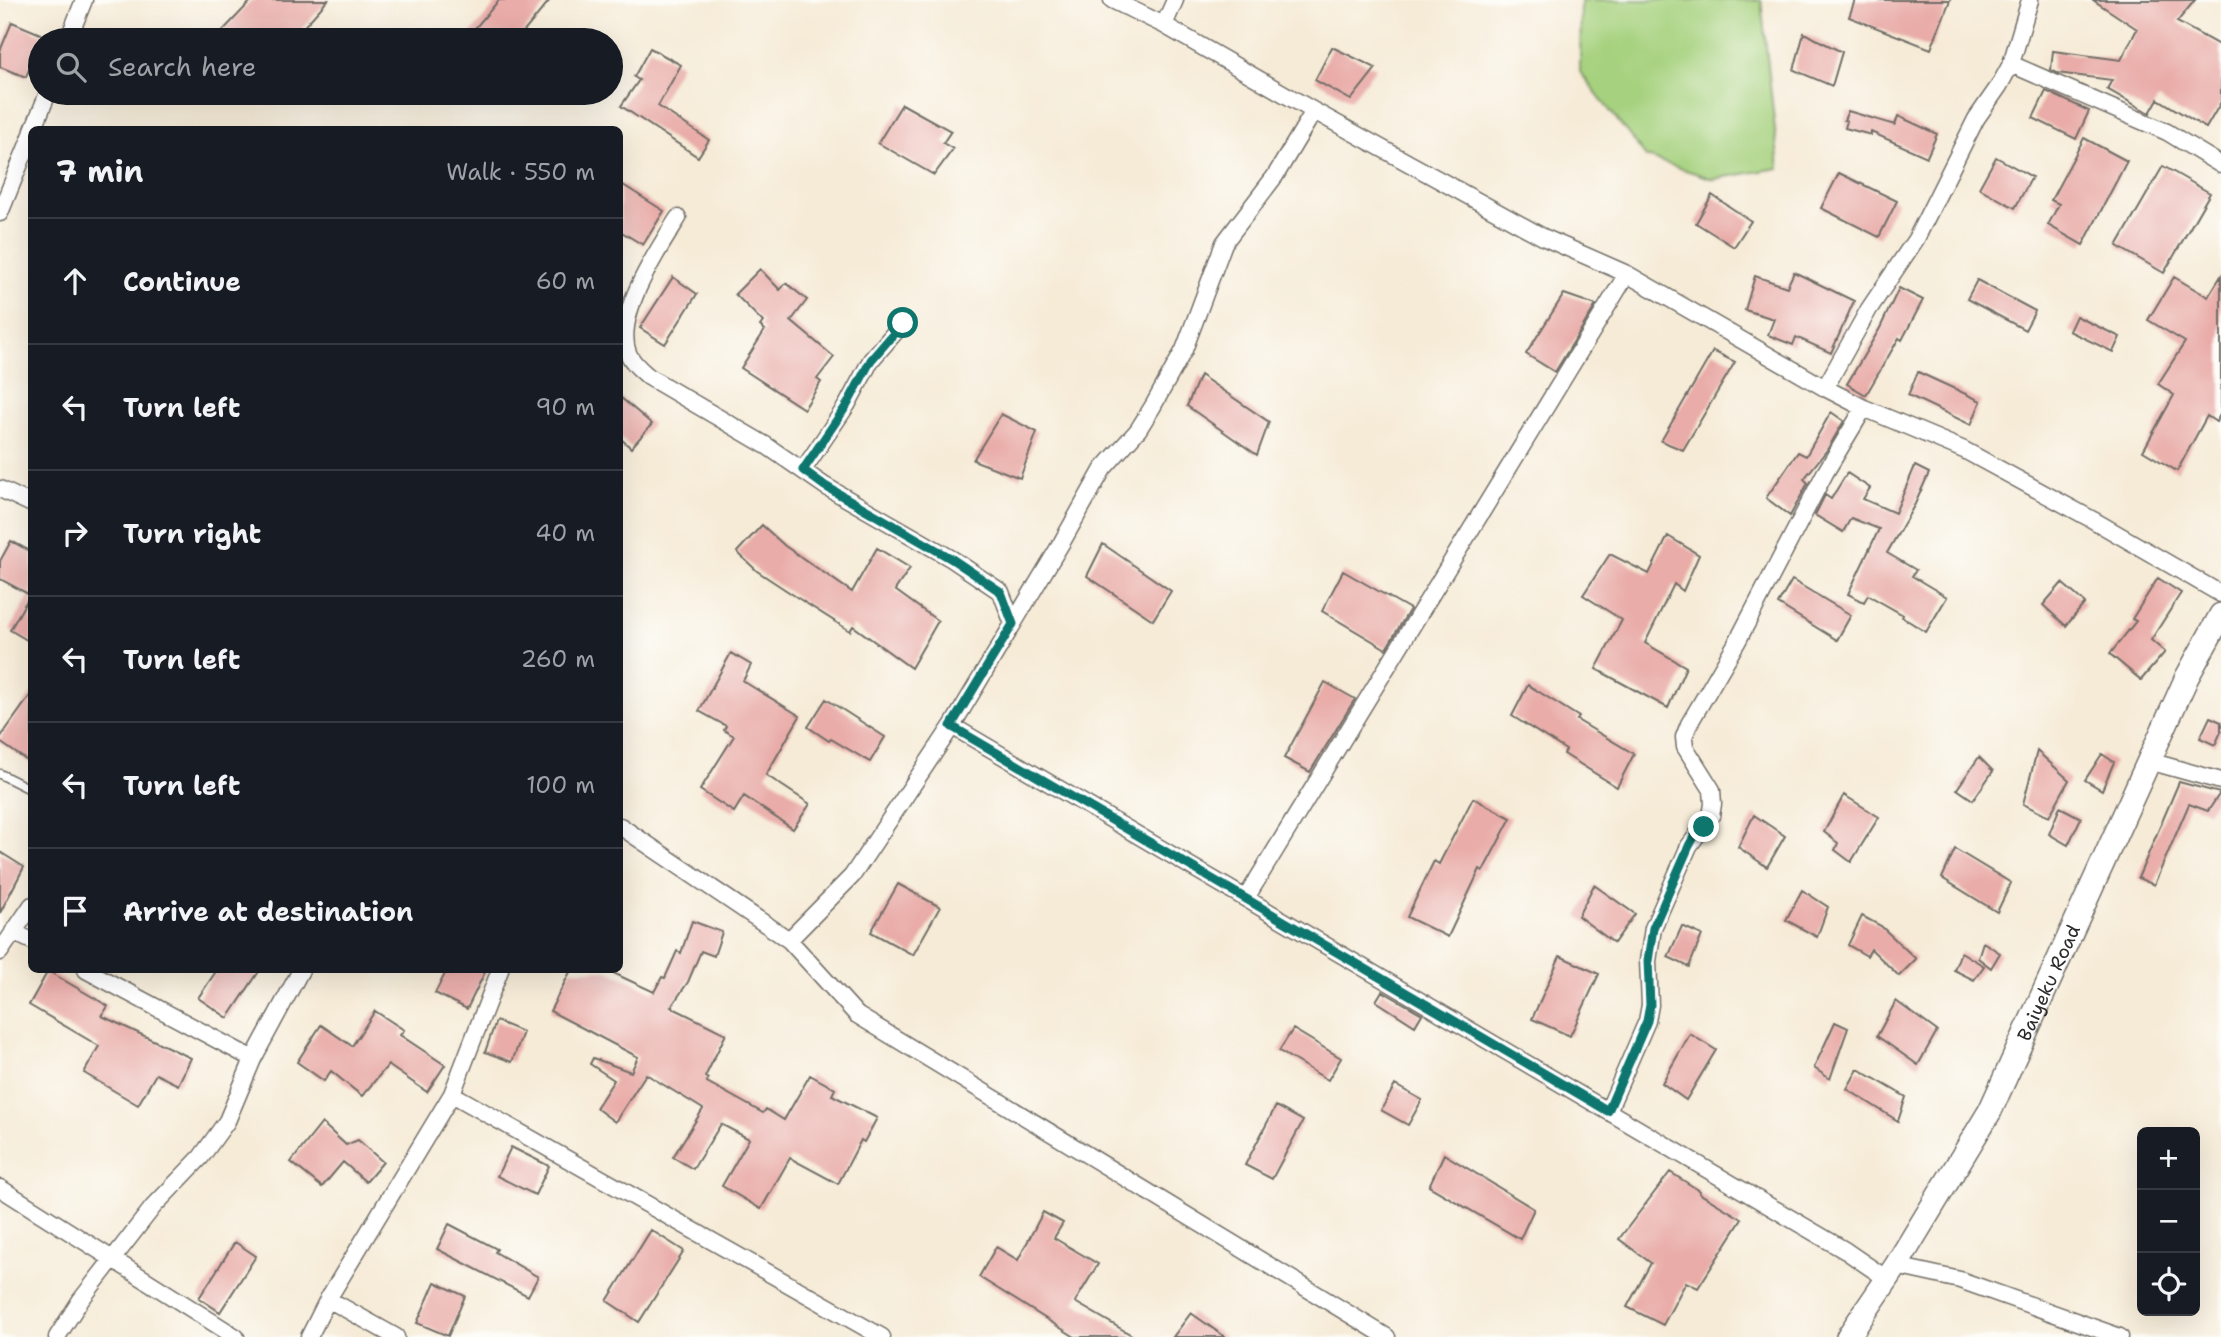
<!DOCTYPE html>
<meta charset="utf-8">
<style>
:root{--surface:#171b24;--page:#242831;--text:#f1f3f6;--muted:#9ea1a6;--line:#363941}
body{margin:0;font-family:"Shantell Sans",sans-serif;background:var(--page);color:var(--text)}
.controls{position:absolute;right:21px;bottom:21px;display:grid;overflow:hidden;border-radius:10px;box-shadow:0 7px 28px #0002}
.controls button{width:63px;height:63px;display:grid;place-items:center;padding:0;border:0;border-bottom:2px solid var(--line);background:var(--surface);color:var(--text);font:35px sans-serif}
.stop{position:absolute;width:21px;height:21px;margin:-16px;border:5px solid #0f766e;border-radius:50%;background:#fff}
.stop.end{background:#0f766e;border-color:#fff;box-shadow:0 2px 7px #0008}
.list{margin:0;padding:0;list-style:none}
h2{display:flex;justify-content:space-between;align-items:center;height:91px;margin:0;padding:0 28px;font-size:30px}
h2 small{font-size:23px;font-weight:400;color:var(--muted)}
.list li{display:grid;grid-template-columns:46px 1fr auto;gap:21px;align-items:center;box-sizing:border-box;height:126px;padding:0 28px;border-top:2px solid var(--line)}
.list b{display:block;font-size:26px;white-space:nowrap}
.list em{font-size:23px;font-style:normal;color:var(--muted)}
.icon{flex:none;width:38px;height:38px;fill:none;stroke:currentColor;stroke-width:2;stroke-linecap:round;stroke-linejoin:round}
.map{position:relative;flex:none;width:2221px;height:1337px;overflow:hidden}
.search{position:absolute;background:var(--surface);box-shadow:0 7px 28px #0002;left:28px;top:28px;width:595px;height:77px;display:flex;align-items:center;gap:18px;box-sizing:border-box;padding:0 24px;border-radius:38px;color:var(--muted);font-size:26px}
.panel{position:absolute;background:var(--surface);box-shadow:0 7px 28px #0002;left:28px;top:126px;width:595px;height:847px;border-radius:10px}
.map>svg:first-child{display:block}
.green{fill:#a6d17e;stroke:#687e54;stroke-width:2}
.building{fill:#e9aca8}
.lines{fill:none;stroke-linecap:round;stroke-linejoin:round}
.lane-casing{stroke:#726e67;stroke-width:11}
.street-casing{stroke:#726e67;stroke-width:19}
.secondary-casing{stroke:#726e67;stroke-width:26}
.lane{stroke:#fff;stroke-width:8}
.street{stroke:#fff;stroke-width:16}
.secondary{stroke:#fff;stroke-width:23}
.route{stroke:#0f766e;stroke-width:9}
.labels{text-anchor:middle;stroke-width:5;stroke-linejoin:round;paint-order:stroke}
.street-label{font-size:19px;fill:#2b2b2b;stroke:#fdfcf7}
</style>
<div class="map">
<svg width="2221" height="1337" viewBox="0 0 2221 1337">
<rect width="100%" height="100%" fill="#fdfcf7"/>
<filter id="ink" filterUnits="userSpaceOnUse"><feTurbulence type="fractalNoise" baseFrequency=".0143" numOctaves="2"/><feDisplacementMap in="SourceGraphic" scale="14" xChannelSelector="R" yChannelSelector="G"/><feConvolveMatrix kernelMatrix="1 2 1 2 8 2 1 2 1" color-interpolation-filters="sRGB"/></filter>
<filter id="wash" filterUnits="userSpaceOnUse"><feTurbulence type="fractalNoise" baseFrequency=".00686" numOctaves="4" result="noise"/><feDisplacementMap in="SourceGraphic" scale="28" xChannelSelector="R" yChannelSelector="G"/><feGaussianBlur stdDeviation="1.57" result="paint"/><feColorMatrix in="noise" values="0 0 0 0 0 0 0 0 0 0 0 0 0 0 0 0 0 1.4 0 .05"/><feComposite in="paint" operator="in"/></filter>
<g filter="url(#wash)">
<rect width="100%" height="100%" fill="#f6ebd7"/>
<!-- green -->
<path class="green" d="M1581 0H1761L1779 168 1713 179 1646 157 1580 72Z"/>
<g id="blocks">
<!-- building -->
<path class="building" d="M252 0H328L292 40H214Z
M499 0H550L517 40H465Z
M1855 0H1950L1931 49 1849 17Z
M2093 0H2195L2177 22 2221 46V102L2206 128 2158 99 2150 113 2144 110 2107 89 2112 80 2057 73 2051 70 2053 51 2121 60 2137 29Z
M12 22 43 35 26 77 0 67V51Z
M1804 33 1842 52 1832 86 1794 70Z
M1332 47 1376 68 1351 100 1315 80Z
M650 48 681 65 658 106 709 140 698 157 621 106 639 80 634 77Z
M2046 91 2089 111 2076 139 2033 118Z
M902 104 951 131 943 143 953 149 934 175 878 143Z
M1848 111 1895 125 1898 116 1937 134 1927 157 1871 132V135L1845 128 1847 121 1844 120Z
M2084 138 2127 161 2083 245 2048 225 2059 204 2051 200Z
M1996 157 2032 177 2015 208 1979 188Z
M2163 166 2210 193 2164 273 2117 246Z
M1839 173 1897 201 1879 237 1821 208Z
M620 183 664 211 643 245 620 231Z
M1712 195 1751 221 1734 247 1696 223Z
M760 269 780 290 786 283 807 300 791 321 834 357 817 379 821 382 804 409 741 368 765 330 760 326 763 322 735 294Z
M1794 272 1854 301 1831 353 1796 337 1793 345 1768 335 1774 319 1745 310 1755 276 1787 287Z
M2221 276V413L2216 422 2207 416 2177 471 2143 451 2174 395 2158 384 2185 342 2148 320 2174 277 2208 297Z
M673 277 697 294 665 344 640 328Z
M1977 280 2035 311 2025 330 1967 299Z
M1899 288 1923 300 1902 340 1899 338 1866 395 1847 384 1880 328Z
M1564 294 1596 305 1555 372 1526 354Z
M2076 316 2120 337 2113 352 2069 331Z
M1713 351 1735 362 1683 450 1661 441Z
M1918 372 1981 401 1971 425 1908 395Z
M1200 375 1269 422 1257 455 1187 406Z
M620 397 652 424 631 448 620 438Z
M1831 412 1844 421 1827 450 1804 479 1808 483 1790 516 1766 498 1798 452 1806 456Z
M1001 414 1037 432 1020 478 973 460Z
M1915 466 1929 473 1915 504 1887 553 1916 570 1912 576 1947 597 1926 632 1902 617 1903 615 1868 595 1864 602 1848 594 1879 529 1851 518 1843 532 1815 515 1825 495 1831 499 1847 473 1870 488 1863 499 1895 513Z
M762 525 785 546 852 592 877 548 910 568 895 590 938 621 911 668 853 626 850 631 801 600 757 571 737 552Z
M1668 536 1699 555 1683 591 1674 584 1645 643 1686 667 1668 708 1596 669 1622 620 1583 595 1610 554 1649 574Z
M11 541 32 552V643L10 630 30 595 0 579V561Z
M1103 544 1171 591 1153 620 1087 576Z
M1343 571 1410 609 1386 649 1322 611Z
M2158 578 2181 593 2151 640 2165 652 2141 680 2110 654 2136 621 2132 619Z
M1792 580 1851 615 1837 640 1778 604Z
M2062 583 2085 603 2066 626 2043 605Z
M731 653 751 665 743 681 800 716 766 775 810 804 793 829 744 796 734 812 700 790 734 736 724 730 726 726 699 711Z
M1325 682 1355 699 1310 772 1284 758Z
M1528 685 1579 717 1577 720 1634 754 1617 787 1564 754 1566 750 1512 716Z
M32 693V764L0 742V738Z
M826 699 885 737 870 762 831 739 829 741 808 727Z
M2210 717 2221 722V732L2215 745 2200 738Z
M2037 751 2069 780 2049 817 2023 804Z
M2102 754 2114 762 2102 790 2085 780Z
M1979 757 1993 771 1973 800 1957 789Z
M2179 782 2220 793 2208 811 2189 804 2154 885 2138 878Z
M1844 795 1879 817 1851 862 1835 850 1838 843 1824 832Z
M1473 798 1511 818 1483 871 1480 869 1448 937 1407 917 1434 861 1439 864Z
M2060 807 2081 818 2068 845 2049 834Z
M1754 815 1785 836 1767 867 1738 847Z
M1955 849 2011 883 1997 912 1942 878Z
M0 852 24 867 0 913Z
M898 884 940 907 913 955 871 932Z
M1594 885 1635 914 1614 943 1578 916Z
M1802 890 1828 907 1817 937 1786 920Z
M1862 916 1881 926 1916 959 1899 976 1871 949 1867 956 1848 945Z
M692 921 722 932 714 956 701 951 688 982 671 1007 726 1034 705 1077 708 1079 707 1082 763 1113 766 1109 784 1120 810 1075 835 1089 832 1095 877 1118 864 1142 861 1140 838 1184 790 1158 761 1209 722 1186 749 1139 721 1124 693 1169 673 1157 703 1109 646 1074 615 1122 596 1108 614 1080 590 1064 593 1058 631 1072 638 1057 550 1011 571 970H607L654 992 662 977 665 978 677 951 681 953Z
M1682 926 1702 935 1689 967 1668 957Z
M1983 942 2000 953 1991 968 1978 958Z
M1961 952 1984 966 1974 980 1954 970Z
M1560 956 1599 974 1570 1036 1532 1019Z
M217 970H260L228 1018 198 998Z
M447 970H486L467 1009 435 993Z
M48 971 108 1006 102 1016 191 1058 178 1085 156 1074 138 1105 84 1073 99 1046 29 1005Z
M1382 991 1422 1014 1415 1026 1376 1001Z
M1896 1001 1937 1031 1918 1065 1877 1036Z
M375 1011 404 1030 400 1035 445 1065 427 1092 388 1065 362 1096 331 1071 324 1081 297 1062 321 1025 352 1046Z
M496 1021 523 1032 512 1062 485 1052Z
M1835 1022 1848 1028 1830 1079 1814 1068Z
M1293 1029 1341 1058 1328 1080 1279 1051Z
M1690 1034 1716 1050 1686 1100 1662 1083Z
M1858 1069 1906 1097 1898 1121 1847 1089Z
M1395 1085 1422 1100 1408 1125 1381 1110Z
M1276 1106 1303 1121 1272 1179 1245 1165Z
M322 1123 346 1145 358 1140 383 1162 366 1182 343 1162 322 1187 291 1162Z
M511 1147 549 1166 535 1195 497 1176Z
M1444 1154 1534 1209 1520 1239 1429 1186Z
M1670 1172 1700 1191 1699 1193 1742 1219 1698 1288 1686 1282 1663 1325 1627 1307 1651 1263 1619 1239Z
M1043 1212 1063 1223 1054 1238 1098 1264 1075 1302 1135 1337H1075L979 1277 996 1247 1018 1260Z
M449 1224 497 1249 495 1252 538 1277 528 1296 437 1249Z
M651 1230 684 1251 639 1322 607 1301Z
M235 1242 256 1256 220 1312 199 1298Z
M435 1282 465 1296 448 1336 417 1323Z
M1191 1313 1225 1337H1173Z"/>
</g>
</g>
<g filter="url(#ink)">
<use href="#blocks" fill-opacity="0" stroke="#726e67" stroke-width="2"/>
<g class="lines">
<defs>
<path id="lane" d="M0 774 32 790"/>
<path id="street" d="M1112 0 1164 25 1314 111 1543 237 1627 274 1825 388 1864 408 1964 450 2093 520 2221 594
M1164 25 1175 0
M68 40 84 0
M2011 64 2167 132 2221 165
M33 130 48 93
M0 213 32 134
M678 218C658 250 614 315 628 353 632 363 641 370 649 377L767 446 825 486 952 559 1001 592 1013 624
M1825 388 1869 309 1916 239 1976 119 1999 86 2011 64 2030 0
M803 470 847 405 871 360 903 323
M0 489 32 504
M952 726 1846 1251 1887 1279
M2149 761 2221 781
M620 826 789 940 857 1015 1387 1337
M1246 898 1627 274
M13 932 32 941
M789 940 852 876 952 726 1062 542 1103 469 1138 430 1153 406 1184 350 1224 243 1275 176 1314 111
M0 952 32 905
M86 970 253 1059
M452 1094 882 1337
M1608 1111 1647 1021 1650 1005 1648 961 1653 928 1689 846 1711 816 1713 804 1712 790 1685 747 1684 737 1689 724 1737 642 1825 473 1864 408
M0 1188 236 1337
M1896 1266 1960 1280 2120 1337
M328 1299 396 1337
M57 1337 80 1301 153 1207 201 1157 227 1121 253 1059 301 970
M309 1337 328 1299 452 1094 500 970"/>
<g id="secondary">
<path id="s1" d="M1848 1337 1896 1266 1990 1111 2187 677 2221 615"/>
</g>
</defs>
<!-- lane casing -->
<use href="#lane" class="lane-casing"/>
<!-- street casing -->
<use href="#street" class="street-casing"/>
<!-- secondary casing -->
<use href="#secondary" class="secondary-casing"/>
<!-- lane -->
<use href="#lane" class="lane"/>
<!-- street -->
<use href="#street" class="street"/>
<!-- secondary -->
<use href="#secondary" class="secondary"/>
</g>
</g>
<g class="lines" filter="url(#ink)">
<!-- route -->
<path class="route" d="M903 323 871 360 847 405 803 470 825 486 952 559 1001 592 1013 624 951 726 1608 1111 1647 1021 1650 1005 1648 961 1653 928 1689 846 1695 835 1704 827"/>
</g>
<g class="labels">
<!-- street labels -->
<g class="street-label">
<text dy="7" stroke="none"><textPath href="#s1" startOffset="408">Baiyeku Road</textPath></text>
</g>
</g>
</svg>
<div class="controls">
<button>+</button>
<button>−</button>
<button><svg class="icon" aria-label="locate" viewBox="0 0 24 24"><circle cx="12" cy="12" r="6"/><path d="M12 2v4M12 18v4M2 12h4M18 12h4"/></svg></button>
</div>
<div class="stop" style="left:903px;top:323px"></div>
<div class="stop end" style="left:1704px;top:827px"></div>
<div class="search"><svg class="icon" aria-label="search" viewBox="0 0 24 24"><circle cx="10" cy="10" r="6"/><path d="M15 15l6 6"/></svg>Search here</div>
<section class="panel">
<h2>7 min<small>Walk · 550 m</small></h2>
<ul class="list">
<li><svg class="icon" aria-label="ahead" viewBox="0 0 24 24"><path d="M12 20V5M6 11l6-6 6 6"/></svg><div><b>Continue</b></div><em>60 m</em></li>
<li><svg class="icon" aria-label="left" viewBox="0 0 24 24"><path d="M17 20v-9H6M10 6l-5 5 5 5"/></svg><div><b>Turn left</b></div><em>90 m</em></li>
<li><svg class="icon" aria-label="right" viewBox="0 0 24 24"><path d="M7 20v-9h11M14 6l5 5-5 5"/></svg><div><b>Turn right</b></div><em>40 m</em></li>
<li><svg class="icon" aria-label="left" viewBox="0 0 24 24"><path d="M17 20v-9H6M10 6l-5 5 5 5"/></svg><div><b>Turn left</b></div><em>260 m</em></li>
<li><svg class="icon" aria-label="left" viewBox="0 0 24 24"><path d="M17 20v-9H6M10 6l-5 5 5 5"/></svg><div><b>Turn left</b></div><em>100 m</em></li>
<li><svg class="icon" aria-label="arrive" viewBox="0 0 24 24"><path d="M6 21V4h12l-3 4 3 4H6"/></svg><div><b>Arrive at destination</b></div></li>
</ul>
</section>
</div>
